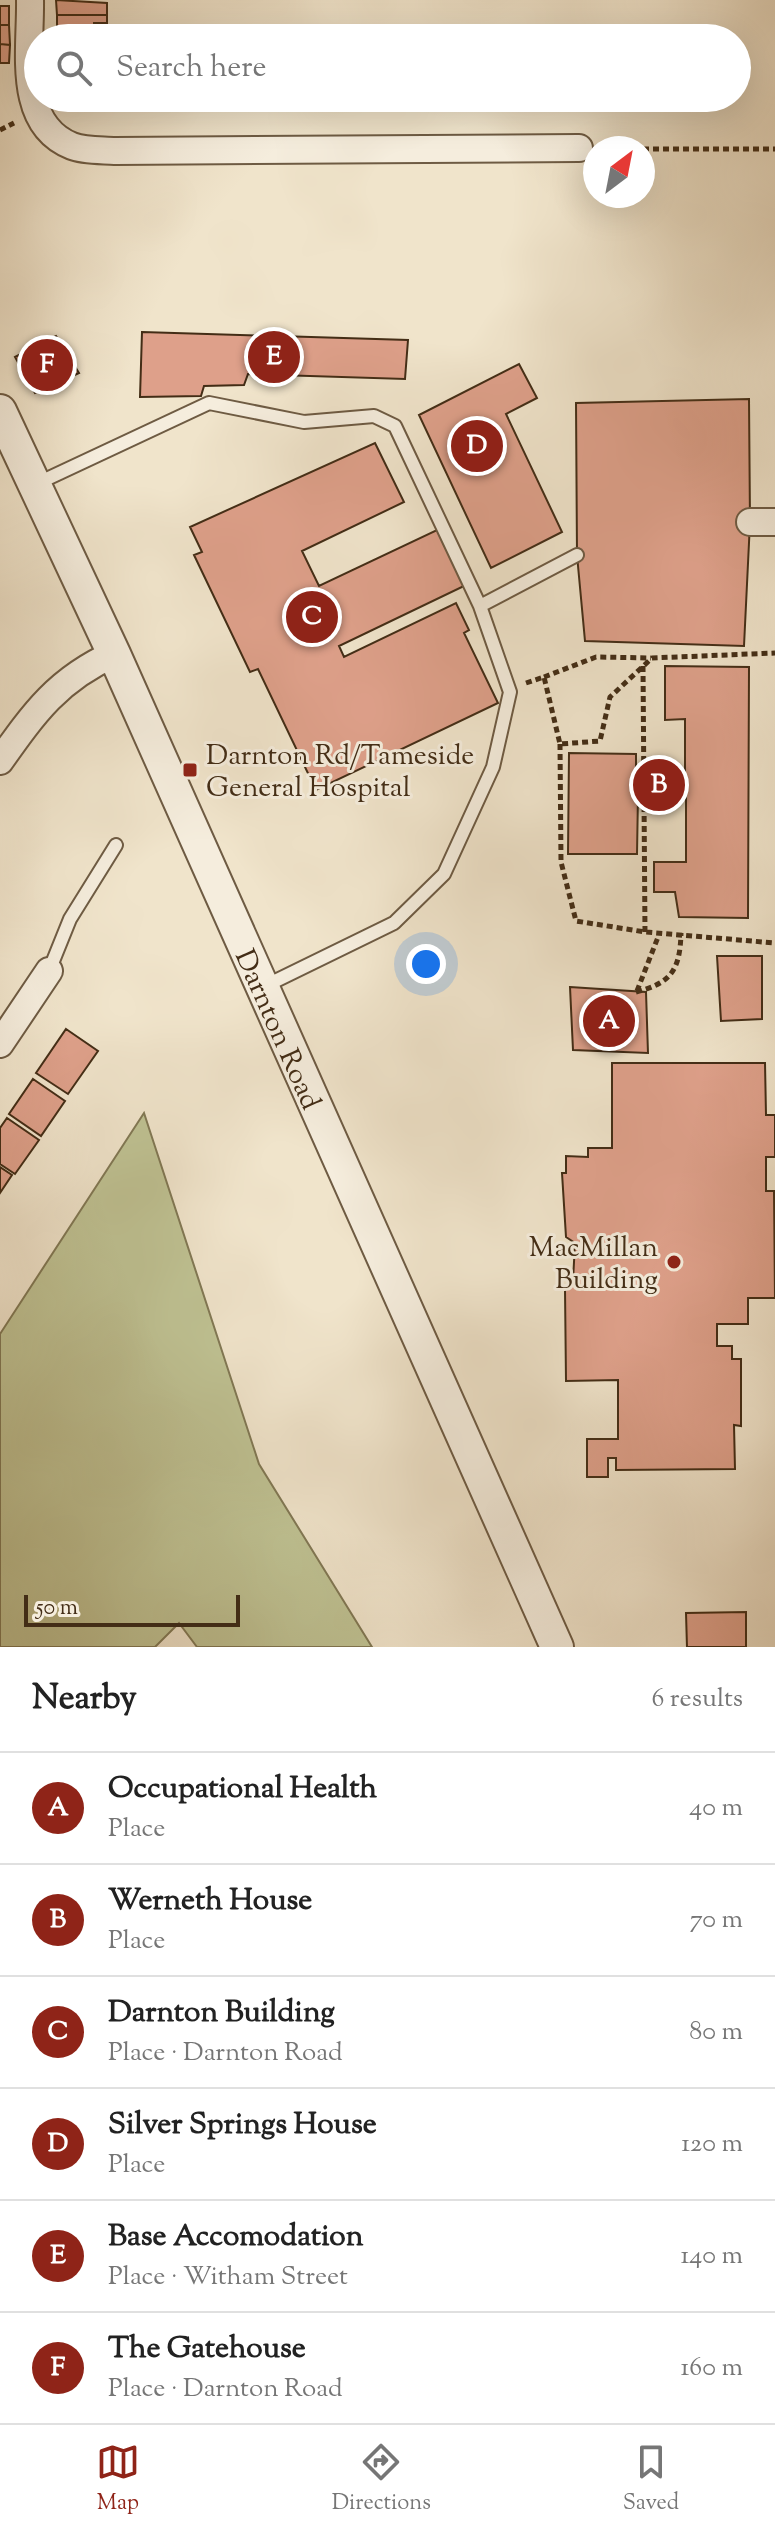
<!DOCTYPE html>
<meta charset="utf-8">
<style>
:root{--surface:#fff;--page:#f6f6f6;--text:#222;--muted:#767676;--line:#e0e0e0;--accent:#8f2418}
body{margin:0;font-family:"Sorts Mill Goudy",serif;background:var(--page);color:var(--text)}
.compass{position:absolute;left:583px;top:136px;width:72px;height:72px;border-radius:50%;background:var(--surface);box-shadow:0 8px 32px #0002;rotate:32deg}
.scale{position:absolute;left:24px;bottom:20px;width:216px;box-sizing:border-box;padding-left:8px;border:4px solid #432d16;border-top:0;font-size:22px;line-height:28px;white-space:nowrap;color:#432d16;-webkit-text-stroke:6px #f5eddd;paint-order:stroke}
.you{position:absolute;left:426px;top:964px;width:28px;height:28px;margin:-20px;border:6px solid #fff;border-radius:50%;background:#1a73e8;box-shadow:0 0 0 12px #1a73e833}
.badge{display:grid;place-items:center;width:52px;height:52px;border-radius:50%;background:var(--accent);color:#fff;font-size:26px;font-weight:700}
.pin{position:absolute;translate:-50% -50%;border:4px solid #fff;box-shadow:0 2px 8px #0006}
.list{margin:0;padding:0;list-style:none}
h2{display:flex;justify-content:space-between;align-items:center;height:104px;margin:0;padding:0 32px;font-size:34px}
h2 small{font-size:26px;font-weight:400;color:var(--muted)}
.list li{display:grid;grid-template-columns:52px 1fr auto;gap:24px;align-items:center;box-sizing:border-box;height:112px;padding:0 32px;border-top:2px solid var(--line)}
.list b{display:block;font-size:30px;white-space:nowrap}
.list p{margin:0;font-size:26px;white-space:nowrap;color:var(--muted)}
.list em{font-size:26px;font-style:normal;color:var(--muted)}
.icon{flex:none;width:44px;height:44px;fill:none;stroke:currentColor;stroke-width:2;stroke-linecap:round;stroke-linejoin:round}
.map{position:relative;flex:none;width:775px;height:1647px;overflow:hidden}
.search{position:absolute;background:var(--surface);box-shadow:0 8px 32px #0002;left:24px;right:24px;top:24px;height:88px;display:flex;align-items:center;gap:20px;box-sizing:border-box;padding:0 28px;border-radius:44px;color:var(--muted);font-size:30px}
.sheet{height:776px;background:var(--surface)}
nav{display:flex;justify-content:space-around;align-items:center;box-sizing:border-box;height:112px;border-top:2px solid var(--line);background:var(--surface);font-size:22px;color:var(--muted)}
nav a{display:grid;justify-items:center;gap:4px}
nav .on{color:var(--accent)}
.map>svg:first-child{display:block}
.green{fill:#bfc293;stroke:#817854;stroke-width:2}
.building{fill:#dea08a;stroke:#432d16;stroke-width:2}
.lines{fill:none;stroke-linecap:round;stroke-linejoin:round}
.service-casing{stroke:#6e5b43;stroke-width:16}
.minor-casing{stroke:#6e5b43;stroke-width:30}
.tertiary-casing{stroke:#6e5b43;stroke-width:36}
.path{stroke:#432d16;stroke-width:5;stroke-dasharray:6 4;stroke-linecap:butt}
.service{stroke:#f5eddd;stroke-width:12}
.minor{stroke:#f5eddd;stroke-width:26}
.tertiary{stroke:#f5eddd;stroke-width:32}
.poi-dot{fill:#8f2418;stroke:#f5eddd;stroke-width:3}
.labels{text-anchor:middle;stroke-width:6;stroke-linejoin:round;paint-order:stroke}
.poi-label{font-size:28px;fill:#432d16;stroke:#f5eddd;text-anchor:start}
.street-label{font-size:28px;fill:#432d16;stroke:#f5eddd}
</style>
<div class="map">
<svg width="775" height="1647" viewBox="0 0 775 1647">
<rect width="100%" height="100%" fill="#f0e4cb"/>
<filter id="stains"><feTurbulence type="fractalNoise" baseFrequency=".0025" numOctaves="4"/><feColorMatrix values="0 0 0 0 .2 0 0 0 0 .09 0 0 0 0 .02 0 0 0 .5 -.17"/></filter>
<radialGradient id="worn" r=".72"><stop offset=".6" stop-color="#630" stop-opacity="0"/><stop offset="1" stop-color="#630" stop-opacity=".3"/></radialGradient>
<!-- green -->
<path class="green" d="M144 1113 259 1464 372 1647H197L179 1623 155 1647H0V1334Z"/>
<!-- building -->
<path class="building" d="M56 0 107 3V15H57Z
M0 6H9V25H0Z
M57 15H107V23H94V32H57Z
M0 25H9L10 45 0 44Z
M57 32H94V38H57Z
M0 44 10 45 9 63H0Z
M142 332 408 340 405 379 248 374 244 385 204 386 201 396 140 397Z
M56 336 79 373 35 393 15 357Z
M519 364 537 398 506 414 562 532 491 568 419 415Z
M749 399 750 522 744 646 585 641 577 555 576 403Z
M375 443 404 502 302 551 319 586 437 530 464 586 339 646 344 657 456 603 469 630 464 633 498 703 316 790 258 669 250 672 194 555 202 552 190 527Z
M665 666 749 667 748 918 679 917 675 892H654V862H686V794H638L637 854H568L569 753 636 754V776H685V719L665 720Z
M717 956H762V1019L721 1021Z
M570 987 646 992 648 1053 573 1050Z
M66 1029 98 1051 68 1094 36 1073Z
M612 1063H765L766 1115H775V1157H766V1191H774L775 1298H748V1324H717V1346H732V1359H741V1426L734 1425 735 1469 616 1470V1458H608V1477H587V1439H618V1380L566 1381 565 1289 573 1281 575 1243 566 1237 562 1173H566V1156L588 1157V1148H612Z
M33 1079 65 1101 41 1136 9 1114Z
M7 1118 39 1140 15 1174 0 1164V1128Z
M0 1167 12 1175 0 1193Z
M746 1612V1647H687L686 1613Z"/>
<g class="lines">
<defs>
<path id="service" d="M36 484 209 403 304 422 374 416 395 426 480 606 510 692 493 767 444 874 394 923 263 987
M480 606 577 555
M49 971 70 919 116 845"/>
<path id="minor" d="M30 0C31 49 16 124 72 146 84 151 102 150 115 151L579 148
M750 522H775
M0 761C34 713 58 679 114 654
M0 1044 49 971"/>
<path id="tertiary" d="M0 411 114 654 557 1647"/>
</defs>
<!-- service casing -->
<use href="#service" class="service-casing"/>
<!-- minor casing -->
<use href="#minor" class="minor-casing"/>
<!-- tertiary casing -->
<use href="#tertiary" class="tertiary-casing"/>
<!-- path -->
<path class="path" d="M0 130 14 123
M643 149H775
M643 666 645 932
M544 677 596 657 651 658
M526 683 544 677 560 744 600 741 610 697 652 658 775 653
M560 744 561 862 576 921 645 932 775 943
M637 991 660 932
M636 992C672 983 680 969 681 933"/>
<!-- service -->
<use href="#service" class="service"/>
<!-- minor -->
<use href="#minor" class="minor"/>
<!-- tertiary -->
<use href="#tertiary" class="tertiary"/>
</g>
<!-- markers -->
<g class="poi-dot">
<rect x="182" y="762" width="16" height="16" rx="4"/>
<circle cx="674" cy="1262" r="8"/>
</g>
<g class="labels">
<!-- poi labels -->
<g class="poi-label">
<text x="206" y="764">Darnton Rd/Tameside<tspan x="206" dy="32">General Hospital</tspan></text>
<text x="658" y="1256" text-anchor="end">MacMillan<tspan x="658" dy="32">Building</tspan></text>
</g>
<!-- street labels -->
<g class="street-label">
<text transform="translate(279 1029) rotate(66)" y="10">Darnton Road</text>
</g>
</g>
<rect width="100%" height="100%" filter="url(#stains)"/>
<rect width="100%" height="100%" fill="url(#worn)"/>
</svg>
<svg class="compass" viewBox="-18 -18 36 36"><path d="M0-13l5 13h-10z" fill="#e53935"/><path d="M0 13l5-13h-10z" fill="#767676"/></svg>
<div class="scale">50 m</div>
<div class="you"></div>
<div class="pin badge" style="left:609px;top:1021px">A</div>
<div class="pin badge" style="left:659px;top:785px">B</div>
<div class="pin badge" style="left:312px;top:617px">C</div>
<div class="pin badge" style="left:477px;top:446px">D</div>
<div class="pin badge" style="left:274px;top:357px">E</div>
<div class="pin badge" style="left:47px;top:365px">F</div>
<div class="search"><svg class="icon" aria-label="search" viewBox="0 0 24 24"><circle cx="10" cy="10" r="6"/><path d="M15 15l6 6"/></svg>Search here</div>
</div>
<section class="sheet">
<h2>Nearby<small>6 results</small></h2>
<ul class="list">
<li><span class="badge">A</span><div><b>Occupational Health</b><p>Place</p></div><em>40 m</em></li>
<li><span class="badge">B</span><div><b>Werneth House</b><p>Place</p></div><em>70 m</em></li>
<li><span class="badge">C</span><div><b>Darnton Building</b><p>Place · Darnton Road</p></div><em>80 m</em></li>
<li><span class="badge">D</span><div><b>Silver Springs House</b><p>Place</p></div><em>120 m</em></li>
<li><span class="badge">E</span><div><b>Base Accomodation</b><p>Place · Witham Street</p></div><em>140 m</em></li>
<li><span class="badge">F</span><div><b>The Gatehouse</b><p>Place · Darnton Road</p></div><em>160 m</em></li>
</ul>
</section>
<nav>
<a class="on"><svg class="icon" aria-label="map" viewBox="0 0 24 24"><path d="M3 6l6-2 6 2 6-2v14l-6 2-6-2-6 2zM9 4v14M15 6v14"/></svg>Map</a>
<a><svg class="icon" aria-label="directions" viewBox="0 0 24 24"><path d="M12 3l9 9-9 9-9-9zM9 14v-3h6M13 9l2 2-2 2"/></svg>Directions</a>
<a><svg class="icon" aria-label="saved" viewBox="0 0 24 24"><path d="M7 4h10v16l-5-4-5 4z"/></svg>Saved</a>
</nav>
